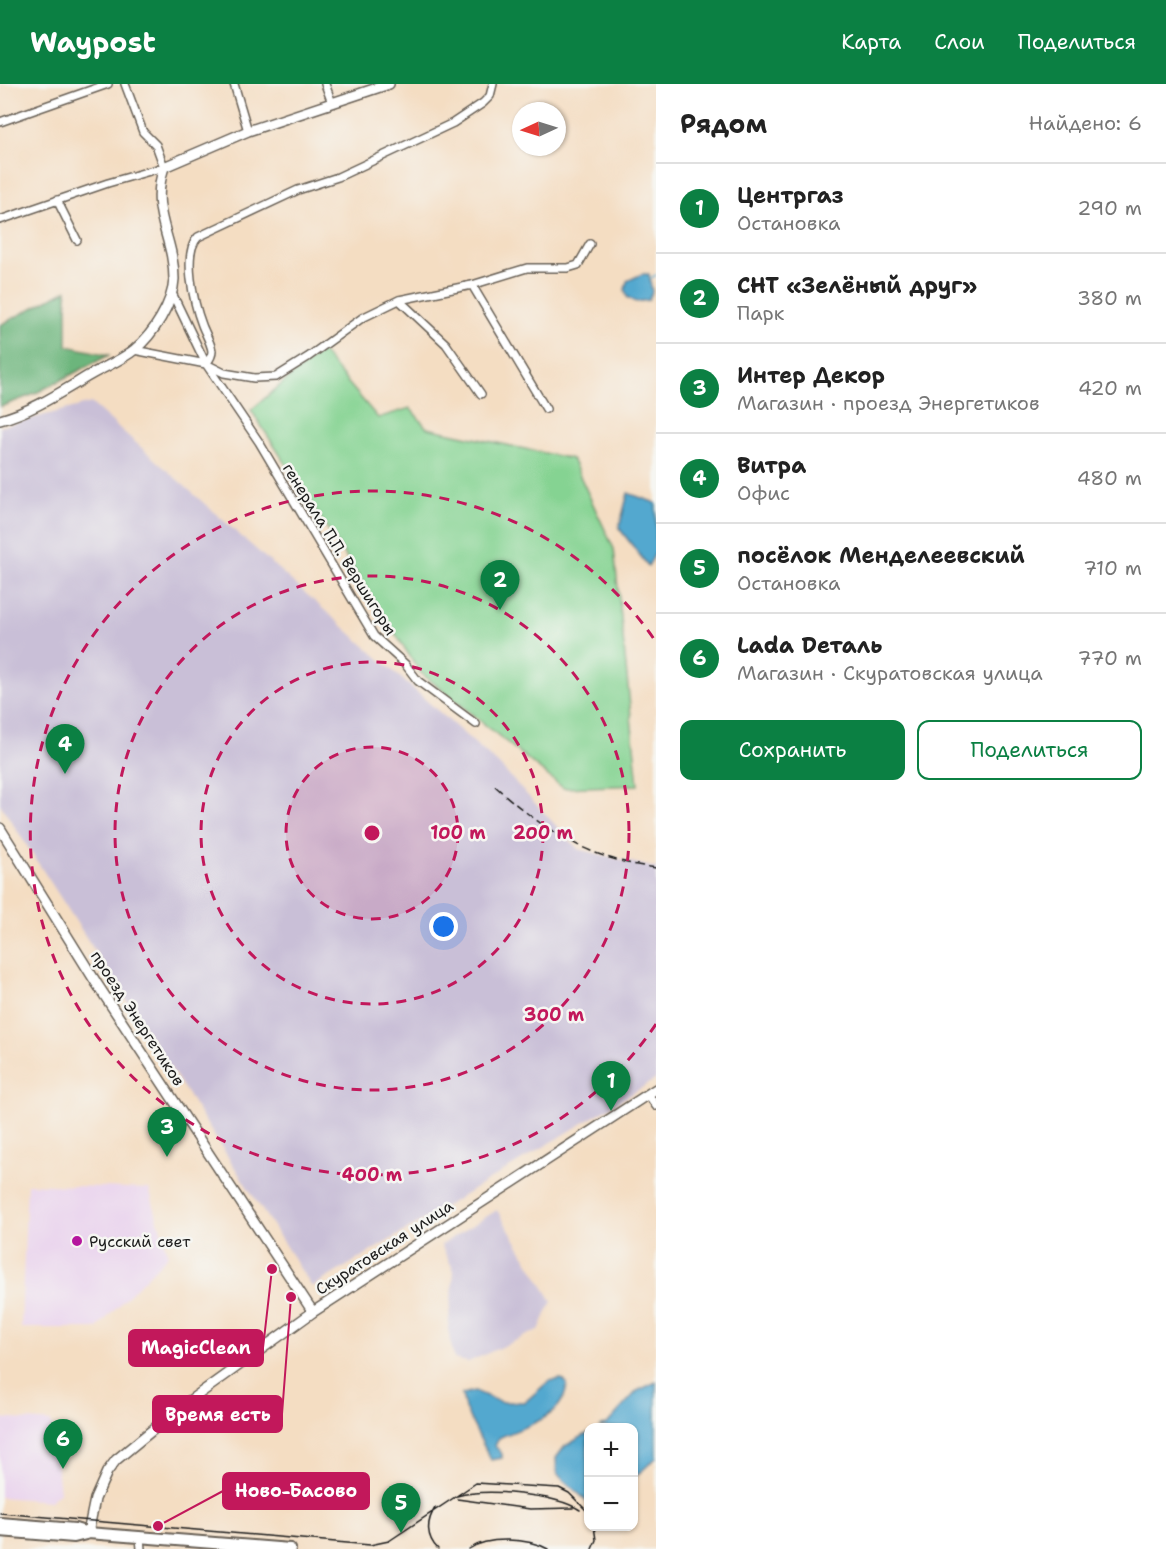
<!DOCTYPE html>
<html lang="ru">
<meta charset="utf-8">
<style>
:root{--surface:#fff;--page:#f2f2f2;--text:#222;--muted:#767676;--line:#e0e0e0;--accent:#0b8043}
body{margin:0;font-family:"Shantell Sans",sans-serif;background:var(--page);color:var(--text)}
.controls{position:absolute;right:18px;bottom:18px;display:grid;overflow:hidden;border-radius:12px;box-shadow:0 2px 4px #0004}
.controls button{width:54px;height:54px;display:grid;place-items:center;padding:0;border:0;border-bottom:2px solid var(--line);background:var(--surface);color:var(--text);font:30px sans-serif}
.compass{position:absolute;left:512px;top:18px;width:54px;height:54px;border-radius:50%;background:var(--surface);box-shadow:0 2px 4px #0004;rotate:266deg}
.you{position:absolute;left:444px;top:843px;width:21px;height:21px;margin:-15px;border:4px solid #fff;border-radius:50%;background:#1a73e8;box-shadow:0 0 0 9px #1a73e833}
.badge{display:grid;place-items:center;width:39px;height:39px;border-radius:50%;background:var(--accent);color:#fff;font-size:20px;font-weight:700}
.pin{position:absolute;translate:-50% -50px;filter:drop-shadow(0 2px 3px #0008)}
.pin::after{content:'';position:absolute;top:32px;width:21px;height:18px;background:inherit;clip-path:polygon(0 0,100% 0,50% 100%)}
.list{margin:0;padding:0;list-style:none}
h2{display:flex;justify-content:space-between;align-items:center;height:78px;margin:0;padding:0 24px;font-size:26px}
h2 small{font-size:20px;font-weight:400;color:var(--muted)}
.list li{display:grid;grid-template-columns:39px 1fr auto;gap:18px;align-items:center;box-sizing:border-box;height:90px;padding:0 24px;border-top:2px solid var(--line)}
.list b{display:block;font-size:22px;white-space:nowrap}
.list p{margin:0;font-size:20px;white-space:nowrap;color:var(--muted)}
.list em{font-size:20px;font-style:normal;color:var(--muted)}
.actions{display:flex;gap:12px;padding:18px 24px}
.actions a{flex:1;padding:14px 0;border:2px solid var(--accent);border-radius:12px;text-align:center;font-size:21px;color:var(--accent)}
.actions .main{background:var(--accent);color:#fff}
.map{position:relative;flex:none;width:656px;height:1465px;overflow:hidden}
header{display:flex;align-items:center;gap:36px;box-sizing:border-box;height:84px;padding:0 30px;background:var(--accent);color:#fff}
header strong{font-size:28px}
nav{display:flex;gap:33px;margin-inline-start:auto;font-size:21px}
main{display:flex}
aside{flex:1;background:var(--surface)}
.map>svg:first-child{display:block}
.built{fill:#e9d2ed}
.industrial{fill:#c9bfd7}
.green{fill:#85d392;stroke:#507857;stroke-width:1.5}
.forest{fill:#6cb57c;stroke:#44684c;stroke-width:1.5}
.water{fill:#53a8cf;stroke:#386276;stroke-width:1.5}
.lines{fill:none;stroke-linecap:round;stroke-linejoin:round}
.stream{stroke:#53a8cf;stroke-width:1.5}
.street-casing{stroke:#686056;stroke-width:10}
.secondary-casing{stroke:#686056;stroke-width:12}
.primary-casing{stroke:#686056;stroke-width:14}
.street{stroke:#fff;stroke-width:7}
.secondary{stroke:#fff;stroke-width:9}
.primary{stroke:#fff;stroke-width:10}
.tram{stroke:#1c1c1c;stroke-width:1.5}
.rail{stroke:#1c1c1c;stroke-width:1.5;stroke-dasharray:9 4.5;stroke-linecap:butt}
.ring{fill:none;stroke:#c2185b;stroke-width:3;stroke-dasharray:10 8}
.poi-dot{fill:#b5179e;stroke:#f6f6f2;stroke-width:2}
.labels{text-anchor:middle;stroke-width:5;stroke-linejoin:round;paint-order:stroke}
.street-label{font-size:16px;fill:#1c1c1c;stroke:#f6f6f2}
.poi-label{font-size:16px;fill:#1c1c1c;stroke:#f6f6f2;text-anchor:start}
.centre{fill:#c2185b;stroke:#f6f6f2;stroke-width:3}
.ring-label{font-size:18px;text-anchor:middle;font-weight:bold;fill:#c2185b;stroke:#f6f6f2;stroke-width:5;stroke-linejoin:round;paint-order:stroke}
.leader{fill:none;stroke:#c2185b;stroke-width:2}
.callout-dot{fill:#c2185b;stroke:#f6f6f2;stroke-width:2}
.callout{fill:#c2185b;stroke:#c2185b;stroke-width:2}
.callout-label{font-size:18px;text-anchor:middle;font-weight:bold;fill:#fff}
</style>
<header>
<strong>Waypost</strong>
<nav><a>Карта</a><a>Слои</a><a>Поделиться</a></nav>
</header>
<main>
<div class="map">
<svg width="656" height="1465" viewBox="0 0 656 1465">
<rect width="100%" height="100%" fill="#f6f6f2"/>
<filter id="ink" filterUnits="userSpaceOnUse"><feTurbulence type="fractalNoise" baseFrequency=".0167" numOctaves="2"/><feDisplacementMap in="SourceGraphic" scale="12" xChannelSelector="R" yChannelSelector="G"/><feConvolveMatrix kernelMatrix="1 2 1 2 8 2 1 2 1" color-interpolation-filters="sRGB"/></filter>
<filter id="wash" filterUnits="userSpaceOnUse"><feTurbulence type="fractalNoise" baseFrequency=".008" numOctaves="4" result="noise"/><feDisplacementMap in="SourceGraphic" scale="24" xChannelSelector="R" yChannelSelector="G"/><feGaussianBlur stdDeviation="1.35" result="paint"/><feColorMatrix in="noise" values="0 0 0 0 0 0 0 0 0 0 0 0 0 0 0 0 0 1.4 0 .05"/><feComposite in="paint" operator="in"/></filter>
<g filter="url(#wash)">
<rect width="100%" height="100%" fill="#f4ddc2"/>
<!-- built -->
<path class="built" d="M27 1100 149 1105 168 1171 97 1244H21Z
M0 1334 51 1338 60 1408 50 1417 0 1413Z"/>
<!-- industrial -->
<path class="industrial" d="M91 319 498 680 578 765 656 784V995L312 1203 0 720V343Z
M497 1126 552 1217 539 1246 468 1278 454 1275 448 1245 454 1187 441 1161Z"/>
<!-- green -->
<path class="green" d="M321 267 378 334 410 324 427 344 572 375 614 465 638 701 563 704 420 588 251 326Z"/>
<!-- forest -->
<path class="forest" d="M67 206V262L109 271 32 311 0 323V241Z"/>
<!-- water -->
<path class="water" d="M642 190H649L652 208 649 216 636 218 627 213 625 206 627 197Z
M628 409 656 419V468L648 482 619 444Z
M561 1295 567 1300C564 1335 526 1341 499 1354L495 1362 502 1370V1374L491 1376 465 1325 462 1310 475 1307 500 1318H525L549 1297Z
M656 1298V1374L634 1394V1344L599 1343 608 1339 637 1307Z
M588 1349V1418L557 1390 556 1374 565 1362Z"/>
<g class="lines">
<!-- stream -->
<path class="stream" d="M651 194 656 191"/>
</g>
</g>
<g filter="url(#ink)">
<g class="lines">
<defs>
<path id="street" d="M234 0 248 47
M325 0 332 19
M0 38 108 0
M57 116 77 156
M0 136 108 99 164 83 156 61 143 48 125 0
M472 201 546 325
M172 209 206 280 259 358 374 552 405 580 418 597 476 640
M399 216 446 260 481 310
M134 266 206 280 224 289 254 294 276 293 308 273 362 234 399 216 472 201 527 184H568L578 181 590 160
M206 280C209 276 212 273 212 267 211 259 205 249 202 241 194 220 182 169 198 153L298 106 338 93 453 39 483 19 490 12 493 0
M648 1010 656 1022
M140 1453 141 1465"/>
<path id="secondary" d="M0 336C33 327 61 308 90 291 104 283 122 276 134 266 153 251 173 219 174 195 174 152 149 129 164 83L248 47 389 0
M0 744 97 900 313 1228
M88 1449 95 1415 107 1388 116 1376 178 1325 313 1228 656 1005"/>
<path id="primary" d="M0 1439 75 1445 88 1449 290 1465
M0 1447 74 1453 86 1450"/>
</defs>
<!-- street casing -->
<use href="#street" class="street-casing"/>
<!-- secondary casing -->
<use href="#secondary" class="secondary-casing"/>
<!-- primary casing -->
<use href="#primary" class="primary-casing"/>
<!-- street -->
<use href="#street" class="street"/>
<!-- secondary -->
<use href="#secondary" class="secondary"/>
<!-- primary -->
<use href="#primary" class="primary"/>
<!-- tram -->
<path class="tram" d="M457 1412C486 1404 555 1410 580 1426
M457 1415 530 1425 573 1424
M435 1424C426 1438 426 1453 438 1465
M0 1429 370 1461 389 1457 476 1399 559 1404 569 1409 588 1428
M469 1465C488 1452 528 1454 548 1465
M592 1465 596 1456 594 1442"/>
<!-- rail -->
<path class="rail" d="M495 702C543 746 590 776 656 784"/>
</g>
</g>
<!-- distance rings -->
<circle cx="372" cy="749" r="86" fill="#c2185b" fill-opacity=".12"/>
<g class="ring">
<circle cx="372" cy="749" r="86"/>
<circle cx="372" cy="749" r="171"/>
<circle cx="372" cy="749" r="257"/>
<path d="M656 940A342 342 0 1 1 656 558"/>
</g>
<!-- markers -->
<circle class="poi-dot" cx="77" cy="1157" r="6"/>
<g class="labels">
<!-- street labels -->
<g class="street-label">
<text transform="translate(340 465) rotate(58)" y="6">генерала П.П. Вершигоры</text>
<text transform="translate(138 934) rotate(57)" y="6">проезд Энергетиков</text>
<text transform="translate(384 1163) rotate(-33)" y="6">Скуратовская улица</text>
</g>
<!-- poi labels -->
<g class="poi-label">
<text x="89" y="1163">Русский свет</text>
</g>
</g>
<circle cx="372" cy="749" r="9" class="centre"/>
<g class="ring-label">
<text x="458" y="755">100 m</text>
<text x="543" y="755">200 m</text>
<text x="554" y="937">300 m</text>
<text x="372" y="1097">400 m</text>
</g>
<!-- callouts -->
<path class="leader" d="M272 1185L263 1264M291 1213L282 1330M158 1442L223 1407"/>
<g class="callout-dot">
<circle cx="272" cy="1185" r="6"/>
<circle cx="291" cy="1213" r="6"/>
<circle cx="158" cy="1442" r="6"/>
</g>
<g class="callout">
<rect x="129" y="1246" width="134" height="36" rx="6"/>
<rect x="153" y="1312" width="129" height="36" rx="6"/>
<rect x="223" y="1389" width="146" height="36" rx="6"/>
</g>
<g class="callout-label">
<text x="196" y="1270">MagicClean</text>
<text x="218" y="1337">Время есть</text>
<text x="296" y="1413">Ново-Басово</text>
</g>
</svg>
<div class="controls">
<button>+</button>
<button>−</button>
</div>
<svg class="compass" viewBox="-18 -18 36 36"><path d="M0-13l5 13h-10z" fill="#e53935"/><path d="M0 13l5-13h-10z" fill="#767676"/></svg>
<div class="you"></div>
<div class="pin badge" style="left:611px;top:1027px">1</div>
<div class="pin badge" style="left:500px;top:526px">2</div>
<div class="pin badge" style="left:167px;top:1073px">3</div>
<div class="pin badge" style="left:65px;top:690px">4</div>
<div class="pin badge" style="left:401px;top:1449px">5</div>
<div class="pin badge" style="left:63px;top:1385px">6</div>
</div>
<aside>
<h2>Рядом<small>Найдено: 6</small></h2>
<ul class="list">
<li><span class="badge">1</span><div><b>Центргаз</b><p>Остановка</p></div><em>290 m</em></li>
<li><span class="badge">2</span><div><b>СНТ «Зелёный друг»</b><p>Парк</p></div><em>380 m</em></li>
<li><span class="badge">3</span><div><b>Интер Декор</b><p>Магазин · проезд Энергетиков</p></div><em>420 m</em></li>
<li><span class="badge">4</span><div><b>Витра</b><p>Офис</p></div><em>480 m</em></li>
<li><span class="badge">5</span><div><b>посёлок Менделеевский</b><p>Остановка</p></div><em>710 m</em></li>
<li><span class="badge">6</span><div><b>Lada Dеталь</b><p>Магазин · Скуратовская улица</p></div><em>770 m</em></li>
</ul>
<div class="actions"><a class="main">Сохранить</a><a>Поделиться</a></div>
</aside>
</main>
